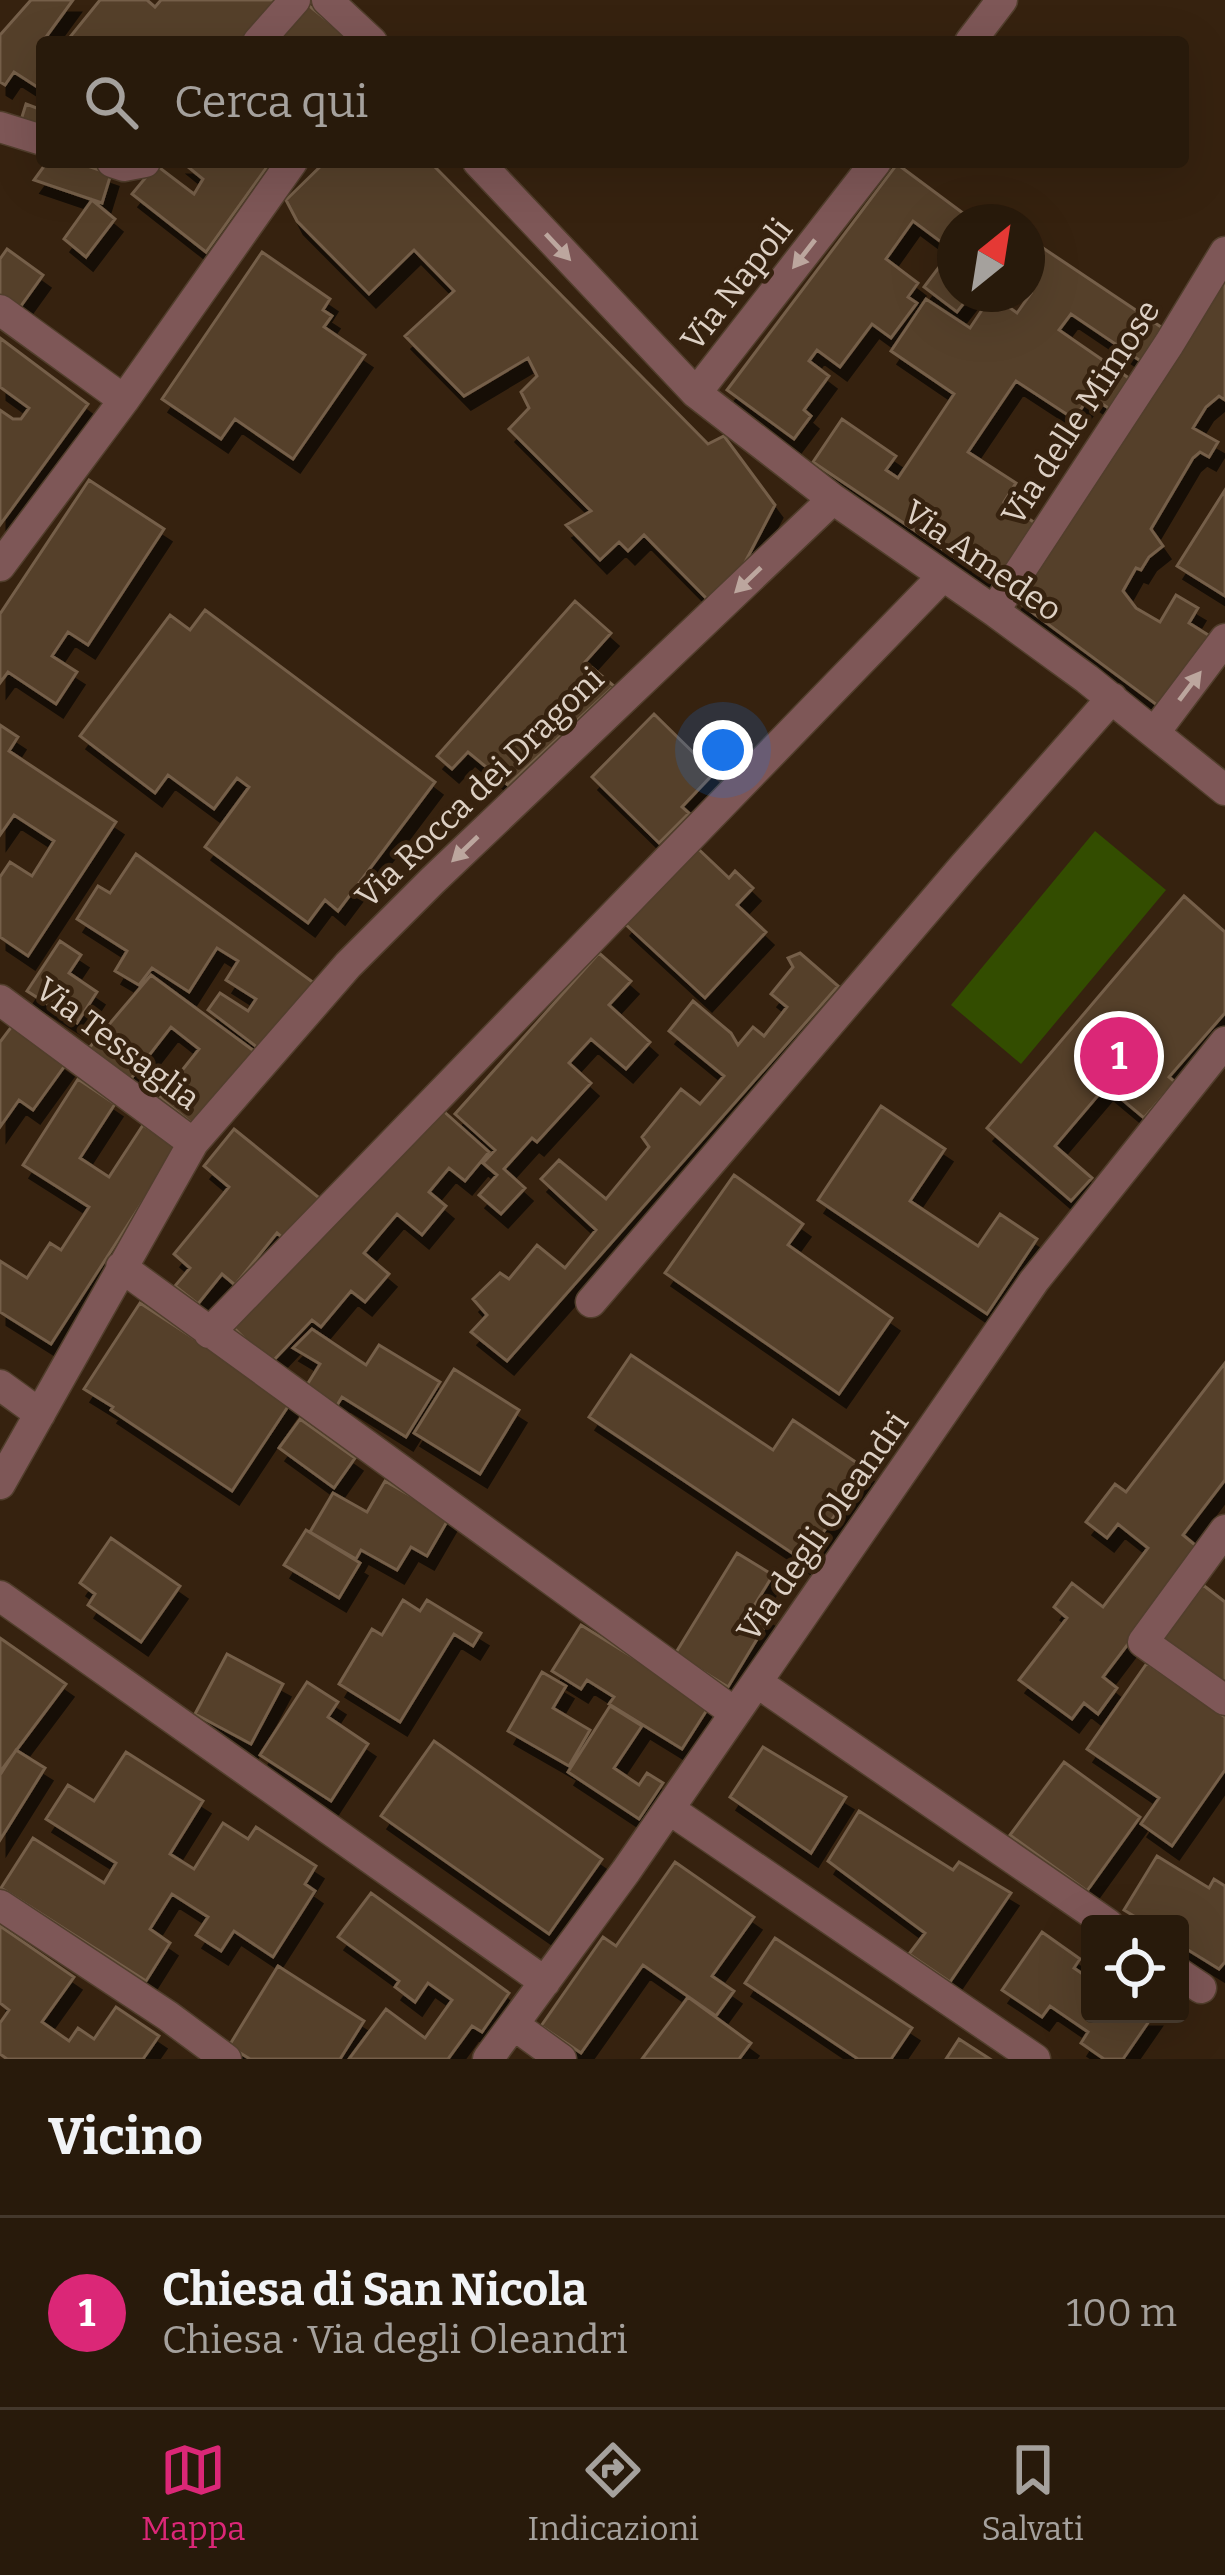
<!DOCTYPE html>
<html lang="it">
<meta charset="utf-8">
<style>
:root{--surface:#281a0b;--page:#302314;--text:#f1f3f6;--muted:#a5a19d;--line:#44382c;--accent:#db2777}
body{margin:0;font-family:Bitter,serif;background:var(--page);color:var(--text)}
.controls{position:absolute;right:36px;bottom:36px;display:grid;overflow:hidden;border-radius:12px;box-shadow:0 12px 48px #0002}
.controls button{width:108px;height:108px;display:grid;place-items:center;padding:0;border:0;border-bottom:3px solid var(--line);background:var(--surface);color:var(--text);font:60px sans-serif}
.compass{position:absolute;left:937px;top:204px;width:108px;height:108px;border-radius:50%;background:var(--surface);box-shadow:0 12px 48px #0002;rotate:30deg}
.you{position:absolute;left:723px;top:750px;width:42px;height:42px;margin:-30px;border:9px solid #fff;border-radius:50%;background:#1a73e8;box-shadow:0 0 0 18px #1a73e833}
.badge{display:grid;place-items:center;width:78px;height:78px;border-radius:50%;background:var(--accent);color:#fff;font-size:39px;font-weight:700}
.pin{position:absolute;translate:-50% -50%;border:6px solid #fff;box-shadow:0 3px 12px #0006}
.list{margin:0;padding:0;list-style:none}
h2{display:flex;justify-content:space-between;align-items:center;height:156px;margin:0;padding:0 48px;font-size:51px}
h2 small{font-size:39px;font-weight:400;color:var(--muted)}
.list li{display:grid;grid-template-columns:78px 1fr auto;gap:36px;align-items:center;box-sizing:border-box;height:192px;padding:0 48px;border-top:3px solid var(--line)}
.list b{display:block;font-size:45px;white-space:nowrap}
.list p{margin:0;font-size:39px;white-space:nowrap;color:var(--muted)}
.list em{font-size:39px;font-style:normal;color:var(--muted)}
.icon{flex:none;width:66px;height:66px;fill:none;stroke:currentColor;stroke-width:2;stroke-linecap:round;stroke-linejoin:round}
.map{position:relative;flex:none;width:1225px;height:2059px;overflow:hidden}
.search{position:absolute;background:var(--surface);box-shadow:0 12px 48px #0002;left:36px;right:36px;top:36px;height:132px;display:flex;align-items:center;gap:30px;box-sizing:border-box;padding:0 42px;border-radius:12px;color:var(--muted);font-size:45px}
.sheet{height:348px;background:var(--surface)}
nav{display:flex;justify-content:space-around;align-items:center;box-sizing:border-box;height:168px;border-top:3px solid var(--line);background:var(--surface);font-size:33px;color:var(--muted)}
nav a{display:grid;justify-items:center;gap:6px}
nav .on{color:var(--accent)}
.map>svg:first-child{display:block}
.green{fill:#334d00}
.building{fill:#553f2b;stroke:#755f49;stroke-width:3;filter:url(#shadow)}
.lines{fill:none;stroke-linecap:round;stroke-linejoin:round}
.minor-casing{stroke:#513e2c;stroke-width:33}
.minor{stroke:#7e5757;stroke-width:30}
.oneway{fill:#bca69e}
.labels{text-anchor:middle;stroke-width:9;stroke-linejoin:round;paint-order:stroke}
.street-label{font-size:33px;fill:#ddd0c4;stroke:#36220f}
</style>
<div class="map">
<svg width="1225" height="2059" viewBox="0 0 1225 2059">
<defs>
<filter id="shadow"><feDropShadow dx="7" dy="13" stdDeviation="0" flood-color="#0009"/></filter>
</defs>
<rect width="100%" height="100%" fill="#36220f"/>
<!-- green -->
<path class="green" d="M1095 831 1166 890 1021 1064 951 1005Z"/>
<!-- building -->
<path class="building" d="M31 0H73L38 48 42 51V90L14 72 5 85 0 82V35Z
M100 0H147L155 7 161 0H281L248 42H66Z
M307 4 354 42H274Z
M26 104 42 110V128L21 120Z
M47 162H76L111 174 102 203 34 180Z
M182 162H266L269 164 206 252 132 194 156 165 194 194 203 179Z
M325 162H430L708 444 724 436 775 505 742 568 710 602 644 535 628 551 619 542 600 560 566 525 591 511 509 429 529 408 521 392 537 376 528 358 464 396 405 336 454 291 414 250 369 294 297 221 286 200Z
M897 164 975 222H955V294H971L957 312 924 287 952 250 913 221 886 259 918 283 908 297 917 303 891 338 872 324 840 367 817 350 809 361 829 376 804 410 811 416 794 439 727 390Z
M92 200 115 219 86 257 64 239Z
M1037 244 1164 329 1142 362 1071 314 1059 330 1133 381 1113 411 1090 396 1074 419 1016 381 968 452 1016 483 1004 502 1041 527 1000 588 813 462 842 419 896 456 886 470 898 478 954 394 891 351 926 299 970 328 992 295 1017 313 1031 293 1027 290V259Z
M7 249 43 275 18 310 0 298V259Z
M262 252 330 299 323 310 332 316 324 327 365 355 293 459 235 419 221 439 162 399Z
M1225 279V400L1219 396 1206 407 1193 428 1218 442 1209 457 1200 452 1193 458 1151 529 1163 546 1149 557 1141 570 1136 568 1123 591 1136 608 1160 622 1176 595 1198 608 1189 623 1213 638 1161 708 1014 599Z
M0 338 88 404 0 525V410L13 419H21L29 408 0 387Z
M89 480 164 529 88 645 68 632 52 656 77 672 56 704 8 672 0 683V614Z
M1225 490V596L1177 566Z
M575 601 611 633 585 662 614 686 508 785 468 752 452 769 437 756Z
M205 610 435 782 338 911 325 900 308 923 205 847 249 787 237 778 214 809 168 775 155 793 80 736 170 615 190 630Z
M654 714 714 773 682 807 689 813 659 843 592 777Z
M0 725 18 737 9 751 116 822 28 956 0 937V877L10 862 32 876 54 841 14 815 0 835Z
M692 843 729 878 735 871 753 888 737 905 766 932 705 998 624 923Z
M136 854 314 983 258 1048 208 1010 220 993 248 1011 256 999 226 980 238 961 217 948 189 992 152 968 139 985 115 971 127 951 77 919 98 886 110 893Z
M1184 896 1225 932V1013L1169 1077 1175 1082 1144 1118 1106 1086 1055 1146 1092 1178 1071 1201 987 1128Z
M60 941 81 955 69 973 97 992 77 1023 27 991Z
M599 953 631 981 609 1005 650 1042 626 1069 591 1039 569 1063 591 1083 537 1142 532 1138 504 1169 525 1188 501 1214 479 1195 497 1175 483 1163 495 1150 455 1114Z
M800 953 838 986 507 1361 471 1332 487 1315 473 1299 500 1273 509 1279 537 1245 565 1268 596 1230 541 1179 559 1160 606 1199 649 1147 642 1137 681 1089 700 1104 724 1076 669 1031 693 1001 731 1033 738 1045 753 1027 764 1036 787 1007 771 994 793 967 788 958Z
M151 975 254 1051 195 1126 160 1098 199 1049 171 1027 130 1080 89 1048Z
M12 1026 66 1064 33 1110 19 1100 0 1127V1042Z
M78 1079 115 1104 80 1158 109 1177 143 1125 178 1147 51 1344 0 1312V1261L27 1278 50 1243 61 1250 89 1207 23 1165Z
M881 1106 945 1149 910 1201 978 1246 1000 1214 1037 1239 987 1314 818 1200Z
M440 1108 489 1152 465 1181 449 1168 429 1192 446 1206 422 1235 397 1214 364 1253 389 1274 365 1302 351 1291 321 1327 312 1320 270 1364 229 1323Z
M234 1129 323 1201 289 1243 277 1233 235 1285 222 1274 198 1304 175 1286 190 1268 174 1254 229 1187 204 1166Z
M734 1175 803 1224 788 1245 892 1318 839 1394 665 1273Z
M140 1303 291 1402 232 1491 111 1410 113 1407 84 1389Z
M312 1329 366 1365 379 1345 440 1382 406 1437 342 1397 336 1407 305 1388 320 1364 293 1348Z
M631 1355 773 1450 793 1420 866 1469 804 1561 589 1417Z
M1225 1363V1480L1183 1535 1200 1549 1103 1677 1117 1688 1098 1714 1084 1703 1072 1719 1019 1680 1067 1618 1054 1607 1072 1583 1103 1607 1148 1548 1118 1524 1107 1538 1086 1522 1115 1484 1126 1492Z
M454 1369 519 1410 480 1474 414 1433Z
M300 1419 355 1458 334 1488 279 1448Z
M385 1481 449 1518 427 1556 411 1547 397 1570 361 1550 356 1559 310 1532 333 1493 367 1512Z
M306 1530 360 1563 339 1598 284 1565Z
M111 1538 180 1586 141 1642 88 1605 95 1594 80 1583Z
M737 1553 773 1575 754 1606 771 1616 728 1687 675 1654Z
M1203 1585 1225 1602V1688L1161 1640Z
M403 1600 420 1611 427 1600 481 1633 473 1646 454 1634 400 1722 339 1684 372 1629 382 1635Z
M581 1625 710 1705 682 1749 609 1704 614 1697 587 1680 581 1689 552 1671Z
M0 1638 66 1684 0 1772Z
M227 1654 283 1684 251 1744 195 1714Z
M1147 1663 1225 1717V1770L1172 1846 1141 1824 1159 1798 1087 1749Z
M542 1672 566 1686 553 1708 590 1730 569 1766 508 1731Z
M307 1682 338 1702 328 1717 368 1744 331 1801 260 1755Z
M610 1706 642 1726 614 1768 639 1785 647 1773 663 1783 639 1819 568 1772Z
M434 1741 602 1859 549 1934 381 1816Z
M763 1747 846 1797 811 1853 730 1797Z
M16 1750 45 1768 0 1840V1775Z
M126 1752 203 1801 170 1854 194 1869 223 1823 248 1839 256 1827 316 1866 305 1884 315 1891 273 1957 234 1931 221 1951 196 1935 208 1917 172 1894 150 1929 170 1943 146 1981 1 1888 33 1838 104 1883 116 1863 46 1819 68 1785 94 1801Z
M1064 1762 1140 1817 1087 1891 1010 1835Z
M859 1811 953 1870 959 1862 1011 1893 950 1982 909 1954 925 1933 828 1861Z
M1157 1856 1209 1888 1214 1879 1225 1886V1962L1219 1969 1180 1945V1924H1147L1124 1910Z
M675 1862 754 1917 712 1976 734 1991 716 2016 643 1965 581 2053 541 2026 603 1937 616 1946Z
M371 1893 509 1993 482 2032 472 2026 448 2059H349L386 2009 425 2038 452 2000 428 1983 415 2002 395 1987 399 1981 338 1937Z
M0 1926 74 1977 42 2022 69 2041 78 2028 94 2039 116 2007 159 2036 143 2059H7L0 2054V2023L9 2010 0 2003Z
M1042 1932 1080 1959 1074 1968 1090 1979V2014H1154L1123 2059H1104L1081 2043 1088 2032 1050 2006 1042 2017 1002 1990Z
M775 1938 912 2028 891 2059H858L745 1983Z
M278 1966 364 2021 340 2059H250L229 2046Z
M688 1997 751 2043 739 2059H642Z
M959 2039 990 2059H946Z"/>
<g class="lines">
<defs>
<path id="minor" d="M327 0 372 42
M258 42 295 0
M970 42 1002 0
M0 127 42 140
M112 162 124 166 145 162
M478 162 696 393 833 499 994 611 1087 679 1225 790
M0 310 124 400
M696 393 876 162
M0 566 124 400 292 162
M994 611 1169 344 1225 252
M1155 732 1225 639
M0 1000 193 1143
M121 1267 735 1713
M591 1302 964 866 1112 698
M209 1333 943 576
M0 1385 40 1414
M0 1484 193 1143 348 965 432 881 833 499
M1225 1530 1143 1642 1225 1700
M0 1596 545 1982
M758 1683 1108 1924
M669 1809 1035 2059
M0 1905 168 2016 226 2059
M1180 1974 1201 1988
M514 2025 561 2059
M488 2059 626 1871 1034 1281 1225 1042"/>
</defs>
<!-- minor casing -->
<use href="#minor" class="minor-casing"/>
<!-- minor -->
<use href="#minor" class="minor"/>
</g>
<!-- one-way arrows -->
<defs><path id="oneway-solid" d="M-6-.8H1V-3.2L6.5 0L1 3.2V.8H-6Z" transform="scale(3)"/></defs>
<g class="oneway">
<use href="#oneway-solid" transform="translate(558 247) rotate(47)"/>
<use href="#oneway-solid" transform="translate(804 254) rotate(128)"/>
<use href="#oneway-solid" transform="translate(748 580) rotate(136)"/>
<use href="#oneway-solid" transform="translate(1190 686) rotate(-53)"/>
<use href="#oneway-solid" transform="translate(465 849) rotate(136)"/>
</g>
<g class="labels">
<!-- street labels -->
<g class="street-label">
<text transform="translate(736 284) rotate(-52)" y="12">Via Napoli</text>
<text transform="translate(1080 412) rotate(-57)" y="12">Via delle Mimose</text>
<text transform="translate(983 560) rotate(35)" y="12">Via Amedeo</text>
<text transform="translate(479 787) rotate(-44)" y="12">Via Rocca dei Dragoni</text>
<text transform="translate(118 1043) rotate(37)" y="12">Via Tessaglia</text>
<text transform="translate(822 1526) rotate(-55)" y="12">Via degli Oleandri</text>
</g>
</g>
</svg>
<div class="controls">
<button><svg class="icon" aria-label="locate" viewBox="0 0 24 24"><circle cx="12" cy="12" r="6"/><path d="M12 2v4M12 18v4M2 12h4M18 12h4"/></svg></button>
</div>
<svg class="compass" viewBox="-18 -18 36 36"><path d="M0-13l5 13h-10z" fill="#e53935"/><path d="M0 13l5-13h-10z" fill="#a5a19d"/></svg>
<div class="you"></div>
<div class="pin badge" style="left:1119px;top:1056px">1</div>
<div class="search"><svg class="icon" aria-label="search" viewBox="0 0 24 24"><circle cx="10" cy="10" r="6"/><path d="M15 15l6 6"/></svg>Cerca qui</div>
</div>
<section class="sheet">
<h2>Vicino<small></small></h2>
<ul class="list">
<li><span class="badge">1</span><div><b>Chiesa di San Nicola</b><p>Chiesa · Via degli Oleandri</p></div><em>100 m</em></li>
</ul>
</section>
<nav>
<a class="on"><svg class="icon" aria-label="map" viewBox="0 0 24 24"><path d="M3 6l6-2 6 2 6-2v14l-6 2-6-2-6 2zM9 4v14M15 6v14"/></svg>Mappa</a>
<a><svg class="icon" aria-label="directions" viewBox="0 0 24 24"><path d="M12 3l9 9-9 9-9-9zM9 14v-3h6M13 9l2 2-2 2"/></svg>Indicazioni</a>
<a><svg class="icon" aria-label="saved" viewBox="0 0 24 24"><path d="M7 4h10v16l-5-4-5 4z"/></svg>Salvati</a>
</nav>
